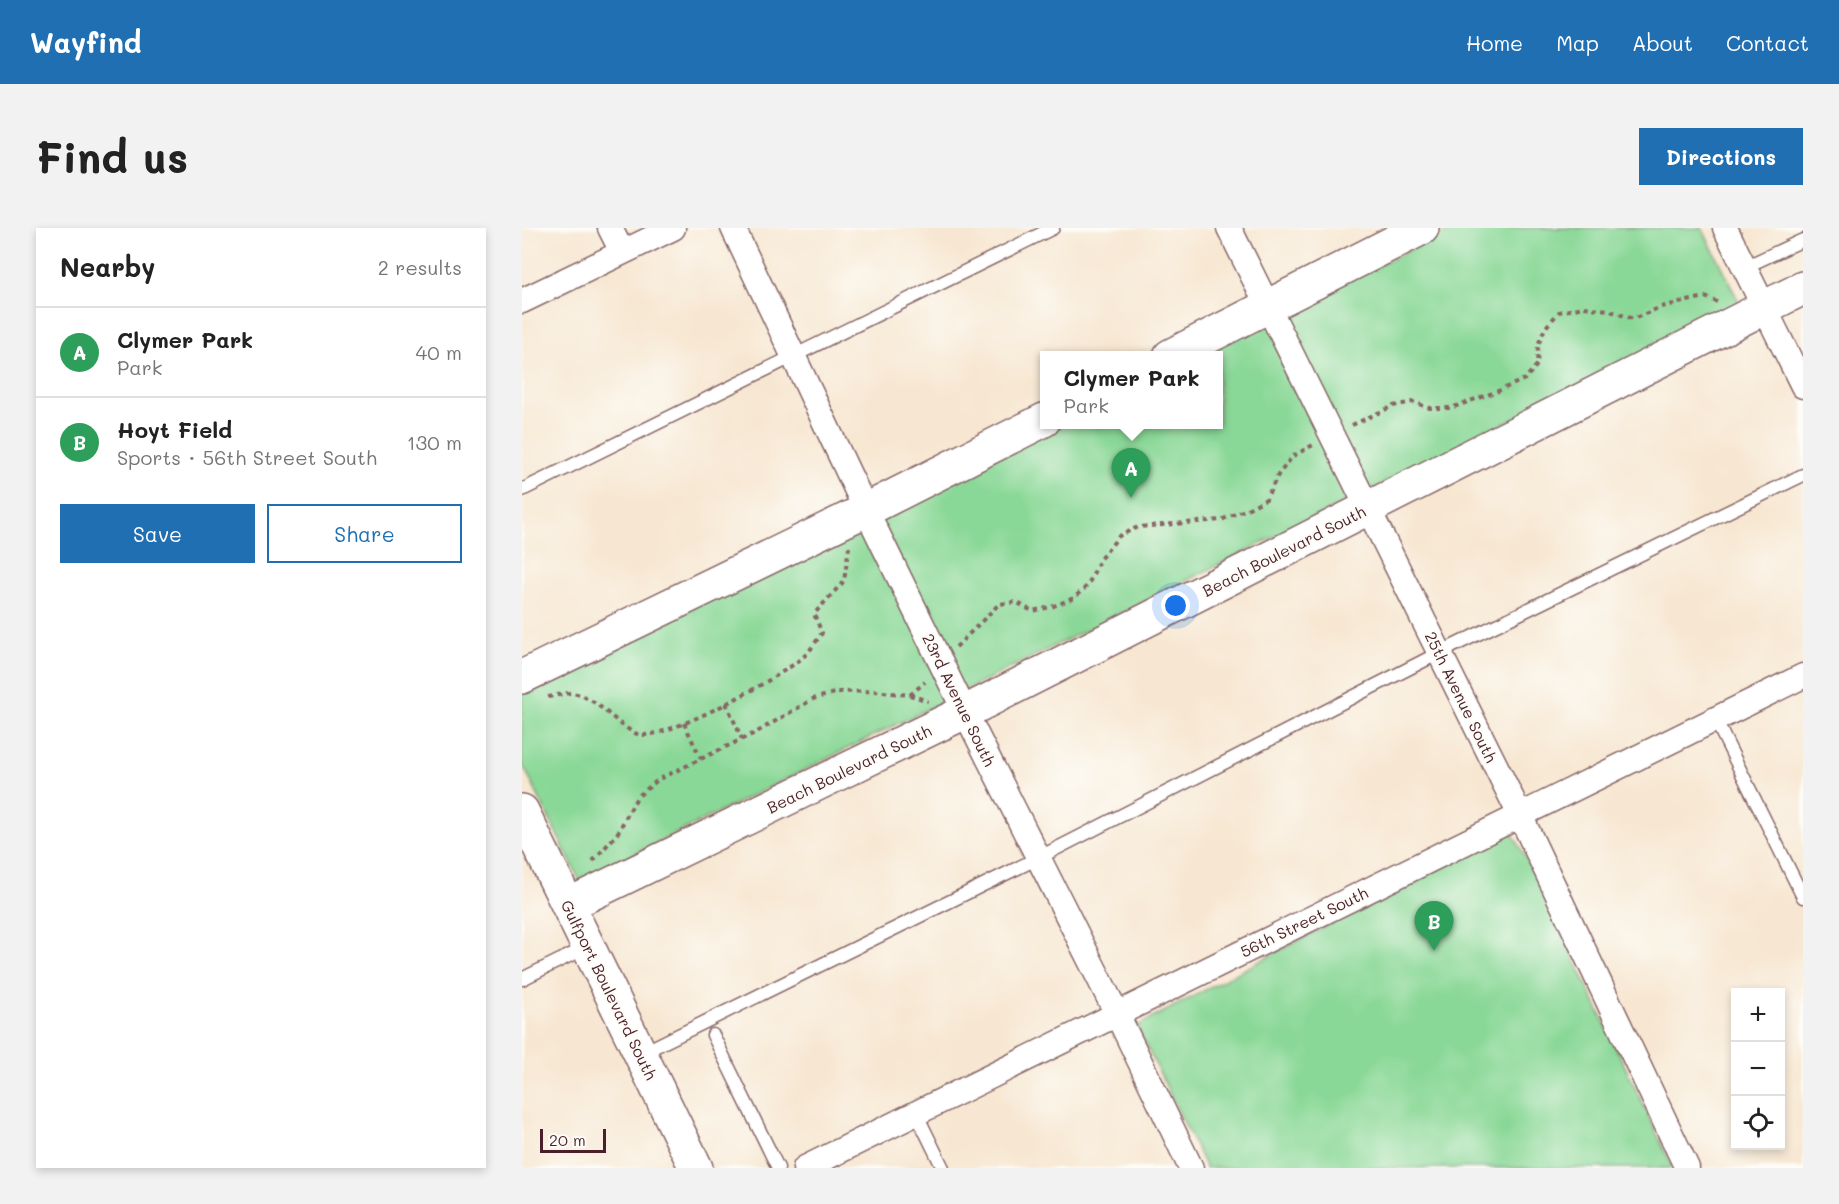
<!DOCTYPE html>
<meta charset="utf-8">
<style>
:root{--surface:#fff;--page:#f2f2f2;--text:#222;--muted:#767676;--line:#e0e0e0;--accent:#1f6fb2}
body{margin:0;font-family:Mali,sans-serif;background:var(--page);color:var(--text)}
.controls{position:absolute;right:18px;bottom:18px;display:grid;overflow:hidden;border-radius:0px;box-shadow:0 3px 9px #0003}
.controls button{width:54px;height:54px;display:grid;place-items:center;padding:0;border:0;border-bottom:2px solid var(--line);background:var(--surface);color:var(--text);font:30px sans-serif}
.scale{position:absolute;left:18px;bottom:15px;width:66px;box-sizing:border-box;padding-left:6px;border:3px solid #4a1f2b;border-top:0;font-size:16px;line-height:21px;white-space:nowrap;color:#4a1f2b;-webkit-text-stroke:4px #fdfcf7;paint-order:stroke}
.you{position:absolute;left:654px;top:378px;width:21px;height:21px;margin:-15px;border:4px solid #fff;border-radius:50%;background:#1a73e8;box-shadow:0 0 0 9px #1a73e833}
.badge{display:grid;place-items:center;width:39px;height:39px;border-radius:50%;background:var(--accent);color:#fff;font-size:20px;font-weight:700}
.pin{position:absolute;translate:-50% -50px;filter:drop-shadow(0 2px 3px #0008)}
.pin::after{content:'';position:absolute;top:32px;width:21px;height:18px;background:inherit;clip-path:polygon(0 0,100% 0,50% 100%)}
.popup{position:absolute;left:518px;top:123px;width:183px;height:78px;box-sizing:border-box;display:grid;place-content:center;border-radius:0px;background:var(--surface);filter:drop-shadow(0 2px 4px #0005);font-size:20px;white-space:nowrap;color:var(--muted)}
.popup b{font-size:22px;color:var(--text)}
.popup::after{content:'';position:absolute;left:50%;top:100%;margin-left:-12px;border:12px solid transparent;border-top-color:var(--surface)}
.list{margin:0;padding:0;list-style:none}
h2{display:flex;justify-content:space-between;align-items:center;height:78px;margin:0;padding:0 24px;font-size:26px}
h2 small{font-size:20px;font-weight:400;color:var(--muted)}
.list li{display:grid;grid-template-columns:39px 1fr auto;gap:18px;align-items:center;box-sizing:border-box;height:90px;padding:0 24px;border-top:2px solid var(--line)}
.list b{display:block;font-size:22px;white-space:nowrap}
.list p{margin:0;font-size:20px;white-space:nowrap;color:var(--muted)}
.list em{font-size:20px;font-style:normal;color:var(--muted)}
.actions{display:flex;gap:12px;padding:18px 24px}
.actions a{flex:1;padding:14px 0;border:2px solid var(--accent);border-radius:0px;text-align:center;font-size:21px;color:var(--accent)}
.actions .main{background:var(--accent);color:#fff}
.icon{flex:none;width:33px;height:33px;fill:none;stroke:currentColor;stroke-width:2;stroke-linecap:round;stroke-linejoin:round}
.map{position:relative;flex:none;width:1281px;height:940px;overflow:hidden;border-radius:0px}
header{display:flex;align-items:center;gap:36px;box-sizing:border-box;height:84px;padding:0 30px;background:var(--accent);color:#fff}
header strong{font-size:28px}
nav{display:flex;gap:33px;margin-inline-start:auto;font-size:21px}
.intro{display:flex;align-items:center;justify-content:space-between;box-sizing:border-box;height:144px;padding:0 36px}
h1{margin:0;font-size:42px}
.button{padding:15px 27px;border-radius:0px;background:var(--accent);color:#fff;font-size:21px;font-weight:700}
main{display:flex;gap:36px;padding:0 36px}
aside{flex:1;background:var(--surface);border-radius:0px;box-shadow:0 3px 9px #0003}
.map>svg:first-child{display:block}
.green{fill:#8ad897;stroke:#6a7c61;stroke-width:1.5}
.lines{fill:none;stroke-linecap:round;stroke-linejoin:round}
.lane-casing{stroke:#876565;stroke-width:15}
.street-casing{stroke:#876565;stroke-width:27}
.secondary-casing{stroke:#876565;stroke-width:36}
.path{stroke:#876565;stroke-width:4;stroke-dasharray:4.5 4.5;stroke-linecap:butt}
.lane{stroke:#fff;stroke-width:12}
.street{stroke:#fff;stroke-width:24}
.secondary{stroke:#fff;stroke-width:33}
.labels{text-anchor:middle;stroke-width:4.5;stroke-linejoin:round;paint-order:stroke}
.street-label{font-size:16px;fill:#4a1f2b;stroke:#fdfcf7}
</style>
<header>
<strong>Wayfind</strong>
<nav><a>Home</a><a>Map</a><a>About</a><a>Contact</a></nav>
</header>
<div class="intro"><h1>Find us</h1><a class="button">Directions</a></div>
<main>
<aside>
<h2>Nearby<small>2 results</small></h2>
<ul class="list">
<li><span class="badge" style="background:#2e9e5b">A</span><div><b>Clymer Park</b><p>Park</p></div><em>40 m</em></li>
<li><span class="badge" style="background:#2e9e5b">B</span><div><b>Hoyt Field</b><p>Sports · 56th Street South</p></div><em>130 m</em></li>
</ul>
<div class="actions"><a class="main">Save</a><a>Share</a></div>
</aside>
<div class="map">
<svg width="1281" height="940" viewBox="0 0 1281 940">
<rect width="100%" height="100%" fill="#fdfcf7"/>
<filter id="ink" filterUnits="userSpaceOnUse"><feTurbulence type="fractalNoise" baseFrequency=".0167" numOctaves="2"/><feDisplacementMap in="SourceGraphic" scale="12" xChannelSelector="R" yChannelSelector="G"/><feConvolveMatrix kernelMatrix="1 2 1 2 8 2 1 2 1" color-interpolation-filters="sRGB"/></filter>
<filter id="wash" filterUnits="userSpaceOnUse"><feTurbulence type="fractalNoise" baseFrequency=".008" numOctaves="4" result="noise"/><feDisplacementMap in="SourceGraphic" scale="24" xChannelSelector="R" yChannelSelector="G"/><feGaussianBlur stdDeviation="1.35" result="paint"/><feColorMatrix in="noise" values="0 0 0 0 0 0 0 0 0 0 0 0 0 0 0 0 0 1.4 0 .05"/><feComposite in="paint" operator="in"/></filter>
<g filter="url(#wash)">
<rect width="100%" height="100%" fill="#f7e7d2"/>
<!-- green -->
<path class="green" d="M932 0H1180L1219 78 58 653 0 535V462L535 197 696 196V128L674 127Z
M990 604 1015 652 1151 940H684L615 798 878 659Z"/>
</g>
<g filter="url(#ink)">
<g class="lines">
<defs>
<path id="lane" d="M1223 39 1281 12
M0 262 531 0
M1193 491 1281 669
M0 751 65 719
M191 807 256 940
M120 825 516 630 917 425 1281 247
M394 885 421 940"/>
<path id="street" d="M88 0 100 24
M211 0 344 282 443 484 595 786 669 940
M707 0 998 587 1165 940
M1203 0 1281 158
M0 73 151 0
M283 940 1281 448"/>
<path id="secondary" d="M648 128 900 0
M0 449 344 282 522 192
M0 583 174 940
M46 677 443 484 1281 60"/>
</defs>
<!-- lane casing -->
<use href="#lane" class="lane-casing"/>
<!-- street casing -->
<use href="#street" class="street-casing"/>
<!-- secondary casing -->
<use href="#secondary" class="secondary-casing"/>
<!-- path -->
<path class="path" d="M830 197 871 178 891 174 908 180H929L976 163 1003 151 1015 137 1016 117 1023 100 1037 84 1062 79 1086 82 1111 91 1139 79 1183 69 1195 74
M434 419 477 376 494 374 510 383 529 379 552 370 566 357 578 331 597 308 616 299 699 292 727 280 744 271 756 247 771 228 791 217
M388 467 403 454
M26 469C33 468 42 465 49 465 74 467 93 497 115 506 138 516 260 448 280 430 288 424 294 413 300 405L292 386 322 353 327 319
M204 475 220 511
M162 495 179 531
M71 633 95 606 115 569 137 551 235 504 291 471 316 464 353 463 388 467 406 473"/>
<!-- lane -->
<use href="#lane" class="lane"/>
<!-- street -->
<use href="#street" class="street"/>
<!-- secondary -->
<use href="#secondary" class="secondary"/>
</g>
</g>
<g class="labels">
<!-- street labels -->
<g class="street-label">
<text transform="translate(762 323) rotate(-27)" y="6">Beach Boulevard South</text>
<text transform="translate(939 469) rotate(64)" y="6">25th Avenue South</text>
<text transform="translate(437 472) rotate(64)" y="6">23rd Avenue South</text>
<text transform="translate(327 541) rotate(-26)" y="6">Beach Boulevard South</text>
<text transform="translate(782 694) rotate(-26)" y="6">56th Street South</text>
<text transform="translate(87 762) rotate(64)" y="6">Gulfport Boulevard South</text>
</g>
</g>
</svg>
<div class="controls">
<button>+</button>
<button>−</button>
<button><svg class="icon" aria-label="locate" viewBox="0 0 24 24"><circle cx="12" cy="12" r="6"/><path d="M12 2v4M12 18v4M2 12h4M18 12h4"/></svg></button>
</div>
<div class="scale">20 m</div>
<div class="you"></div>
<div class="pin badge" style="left:609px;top:270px;background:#2e9e5b">A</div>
<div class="popup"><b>Clymer Park</b>Park</div>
<div class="pin badge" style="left:912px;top:723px;background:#2e9e5b">B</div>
</div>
</main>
